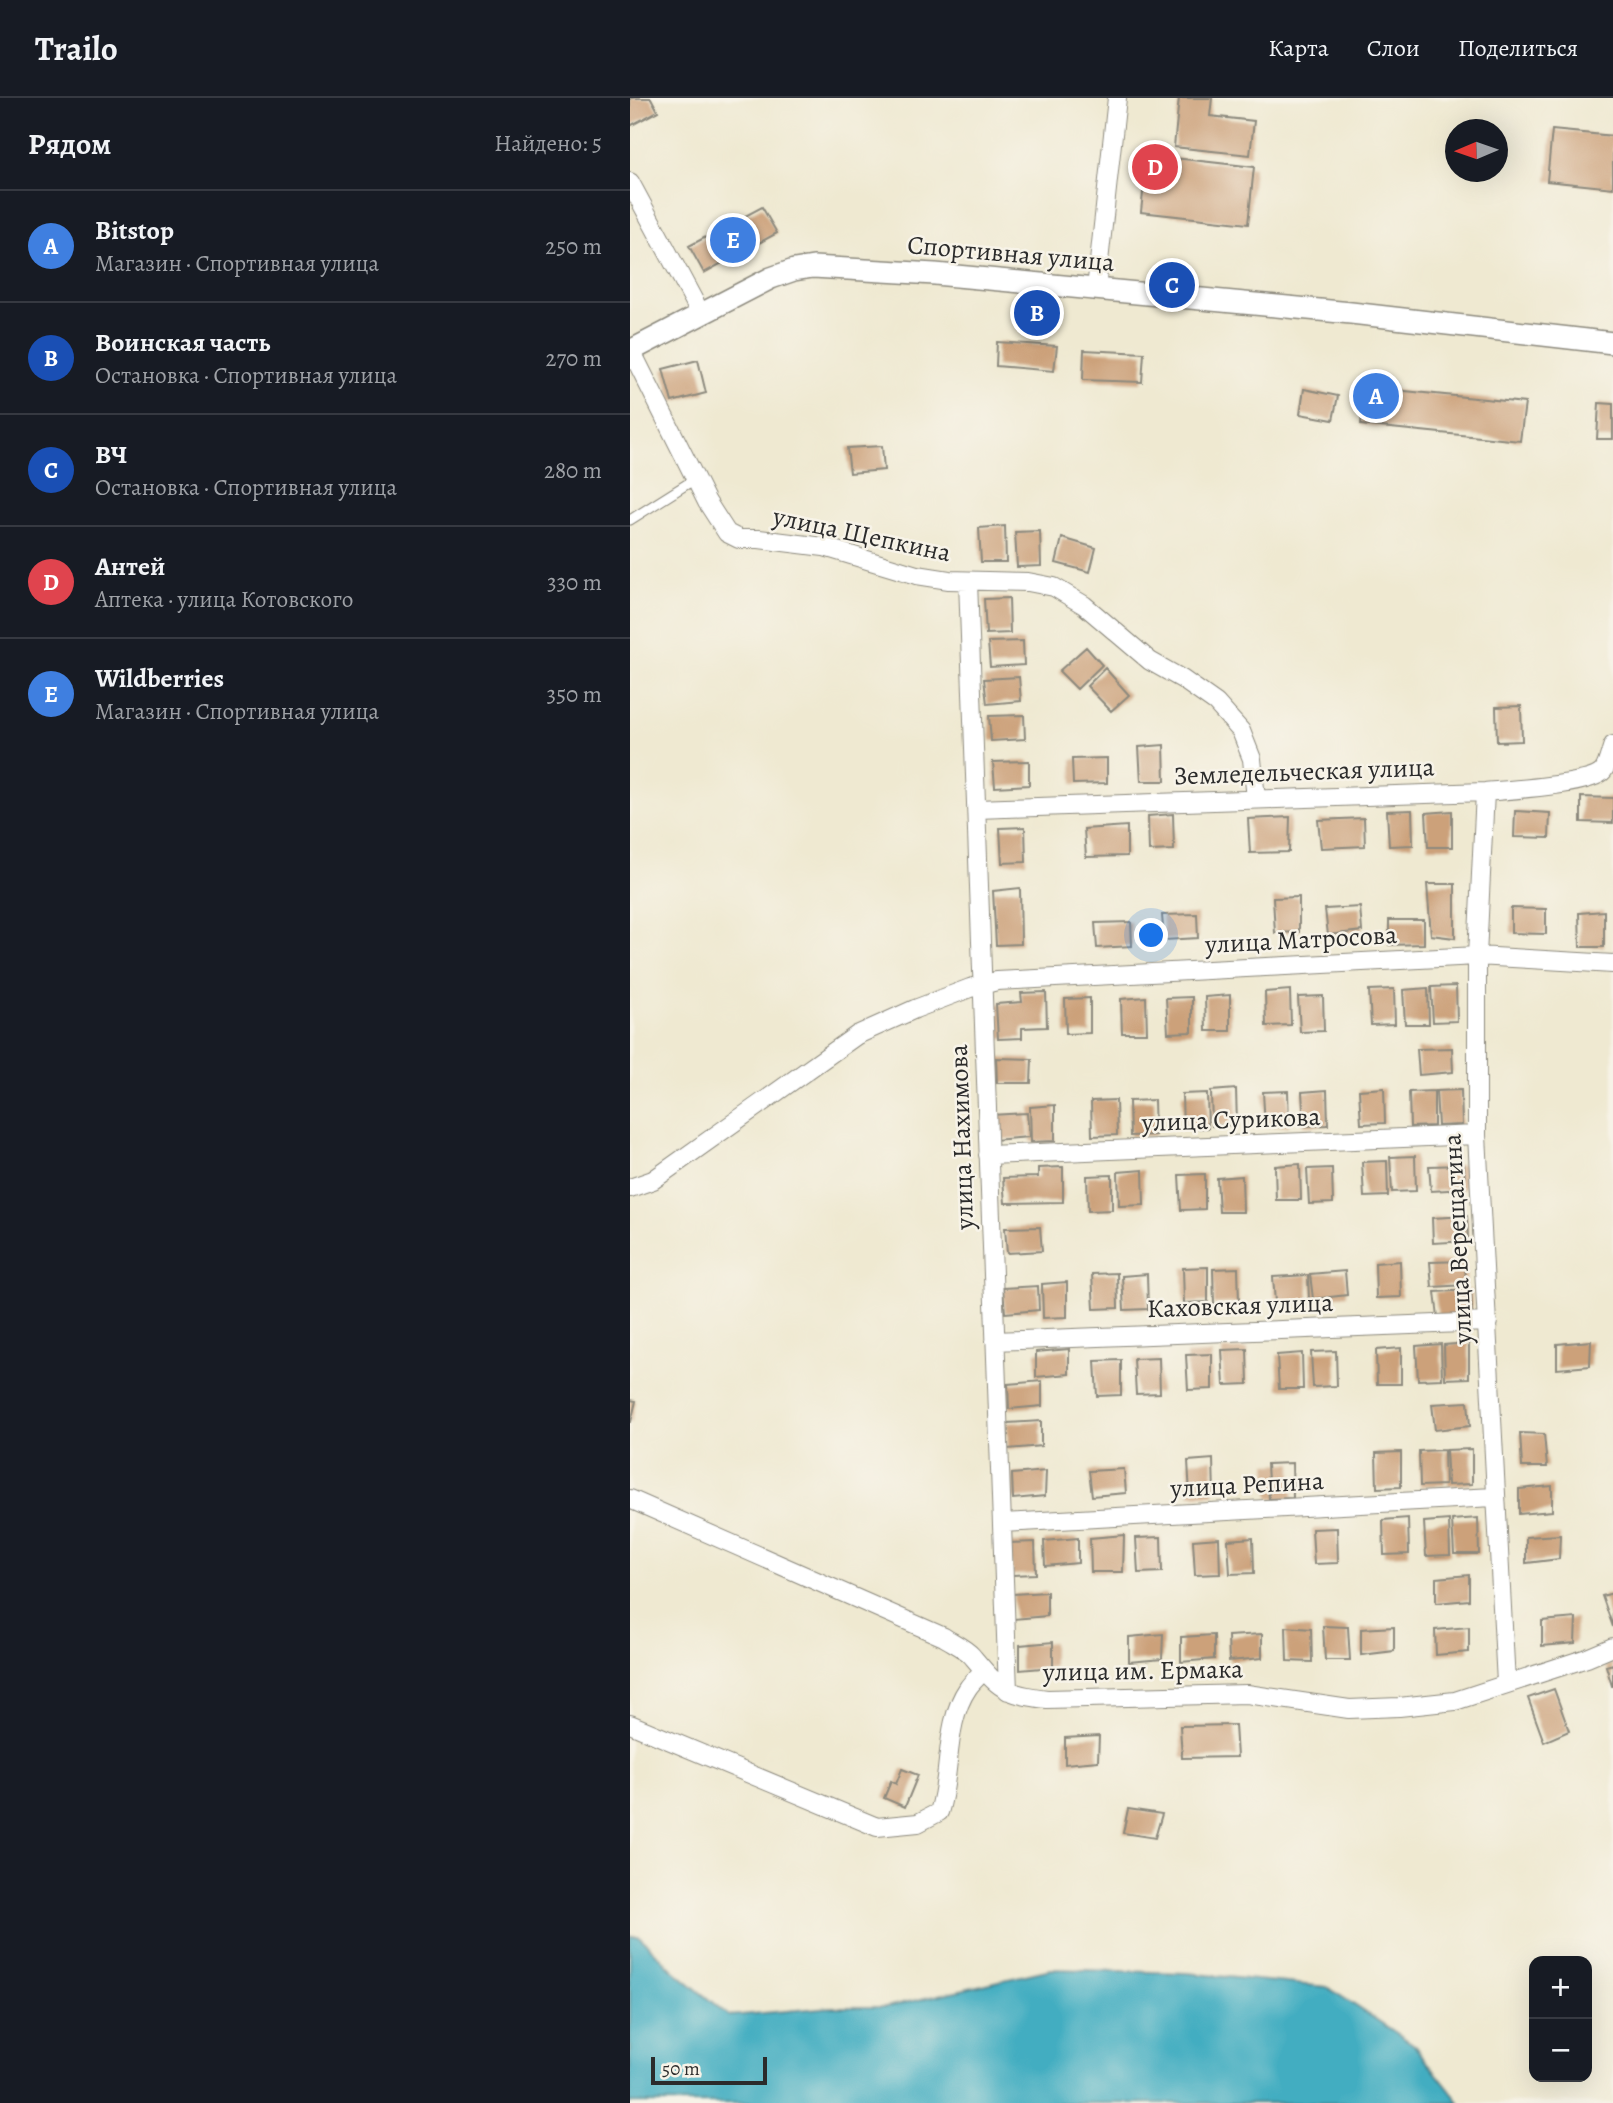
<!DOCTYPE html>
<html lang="ru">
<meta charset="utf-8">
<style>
:root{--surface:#171b24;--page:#20242c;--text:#f1f3f6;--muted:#9ea1a6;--line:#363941;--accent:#0b8043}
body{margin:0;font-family:Alegreya,serif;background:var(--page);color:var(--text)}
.controls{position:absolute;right:21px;bottom:21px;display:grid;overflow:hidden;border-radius:14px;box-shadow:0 7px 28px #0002}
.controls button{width:63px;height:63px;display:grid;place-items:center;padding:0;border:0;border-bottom:2px solid var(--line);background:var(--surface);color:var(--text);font:35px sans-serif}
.compass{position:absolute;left:815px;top:21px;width:63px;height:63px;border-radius:50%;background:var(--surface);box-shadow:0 7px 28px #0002;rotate:268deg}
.scale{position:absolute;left:21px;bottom:18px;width:116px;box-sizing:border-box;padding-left:7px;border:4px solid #2b2b2b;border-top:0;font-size:19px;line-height:24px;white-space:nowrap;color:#2b2b2b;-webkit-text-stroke:5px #f7f3e8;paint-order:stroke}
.you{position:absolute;left:522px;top:838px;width:24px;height:24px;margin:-18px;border:5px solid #fff;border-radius:50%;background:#1a73e8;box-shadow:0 0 0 10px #1a73e833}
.badge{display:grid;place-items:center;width:46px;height:46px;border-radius:50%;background:var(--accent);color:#fff;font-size:23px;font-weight:700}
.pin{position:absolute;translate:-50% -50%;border:4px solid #fff;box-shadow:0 2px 7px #0006}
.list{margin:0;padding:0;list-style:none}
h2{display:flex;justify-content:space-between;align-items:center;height:91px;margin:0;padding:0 28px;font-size:30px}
h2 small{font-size:23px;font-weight:400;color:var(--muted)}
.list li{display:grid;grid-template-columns:46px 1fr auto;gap:21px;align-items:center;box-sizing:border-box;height:112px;padding:0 28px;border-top:2px solid var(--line)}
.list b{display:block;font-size:26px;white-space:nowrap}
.list p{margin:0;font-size:23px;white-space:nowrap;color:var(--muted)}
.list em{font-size:23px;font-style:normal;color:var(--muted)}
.map{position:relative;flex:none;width:983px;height:2005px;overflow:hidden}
header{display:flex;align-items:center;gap:42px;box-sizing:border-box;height:98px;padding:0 35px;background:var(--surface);border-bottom:2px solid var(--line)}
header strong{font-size:33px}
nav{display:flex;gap:38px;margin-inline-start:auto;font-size:24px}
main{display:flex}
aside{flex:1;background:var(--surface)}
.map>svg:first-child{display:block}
.water{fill:#42adc1;stroke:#366c76;stroke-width:2}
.building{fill:#cca17a}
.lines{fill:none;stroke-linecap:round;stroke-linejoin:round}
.service-casing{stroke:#8d8a7e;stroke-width:11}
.minor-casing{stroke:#8d8a7e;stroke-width:20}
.tertiary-casing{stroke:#8d8a7e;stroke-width:24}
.service{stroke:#fff;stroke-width:9}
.minor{stroke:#fff;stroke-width:18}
.tertiary{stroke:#fff;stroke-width:21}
.labels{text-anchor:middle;stroke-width:5;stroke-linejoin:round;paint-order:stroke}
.street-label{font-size:26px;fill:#2b2b2b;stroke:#f7f3e8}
</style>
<header>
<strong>Trailo</strong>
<nav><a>Карта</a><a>Слои</a><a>Поделиться</a></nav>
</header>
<main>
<aside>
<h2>Рядом<small>Найдено: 5</small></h2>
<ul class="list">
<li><span class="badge" style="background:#3f7fe0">A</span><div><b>Bitstop</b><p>Магазин · Спортивная улица</p></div><em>250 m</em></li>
<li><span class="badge" style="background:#1a4fb4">B</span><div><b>Воинская часть</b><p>Остановка · Спортивная улица</p></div><em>270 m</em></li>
<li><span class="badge" style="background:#1a4fb4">C</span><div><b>ВЧ</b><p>Остановка · Спортивная улица</p></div><em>280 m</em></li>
<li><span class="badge" style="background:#e0444e">D</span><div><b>Антей</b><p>Аптека · улица Котовского</p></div><em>330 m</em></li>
<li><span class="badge" style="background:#3f7fe0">E</span><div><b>Wildberries</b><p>Магазин · Спортивная улица</p></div><em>350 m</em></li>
</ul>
</aside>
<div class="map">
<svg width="983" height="2005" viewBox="0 0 983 2005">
<rect width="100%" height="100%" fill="#f7f3e8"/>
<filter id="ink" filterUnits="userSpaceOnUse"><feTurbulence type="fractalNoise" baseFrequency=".0143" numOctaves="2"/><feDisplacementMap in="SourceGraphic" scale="14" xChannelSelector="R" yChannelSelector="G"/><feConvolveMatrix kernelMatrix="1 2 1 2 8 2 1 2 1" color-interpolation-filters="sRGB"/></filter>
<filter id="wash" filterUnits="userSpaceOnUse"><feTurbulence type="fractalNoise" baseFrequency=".00686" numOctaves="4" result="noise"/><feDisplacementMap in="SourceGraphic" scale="28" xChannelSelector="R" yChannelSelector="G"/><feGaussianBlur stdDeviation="1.57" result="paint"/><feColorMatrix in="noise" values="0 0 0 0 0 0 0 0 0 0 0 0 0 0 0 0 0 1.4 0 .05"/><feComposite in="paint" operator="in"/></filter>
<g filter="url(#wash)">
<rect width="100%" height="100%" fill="#efe9d1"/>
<!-- water -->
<path class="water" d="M0 1838H9L43 1872 99 1918 202 1909H257L421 1871 557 1875 697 1889 783 1946 830 2005H0Z"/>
<g id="blocks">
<!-- building -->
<path class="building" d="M0 0H21L28 13 0 28Z
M549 0H582L580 18 624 23 620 57 544 49Z
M922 32 983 38V90L917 83Z
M517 57 624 69 618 126 511 114Z
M132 109 147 135 74 175 59 148Z
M367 244 427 248 424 273 366 268Z
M454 252 514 255 512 284 453 282Z
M68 262 76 295 42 304 33 271Z
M734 289 895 305 890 343 731 327Z
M674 291 708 298 703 322 670 316Z
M969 305 983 306V341H967Z
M252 348 254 372 220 375 217 350Z
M375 428 376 464H351L349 430Z
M410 433 411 468 387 469 385 434Z
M432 440 466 450 460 474 426 465Z
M379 500 380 535 356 536 354 501Z
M393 543 394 567 360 569 358 544Z
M456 549 472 567 447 591 429 573Z
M475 570 499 597 481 613 457 588Z
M389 579 391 603 357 606 354 581Z
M891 608 892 643 867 644 866 609Z
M394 617 395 641 361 643 359 618Z
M534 647 535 683H511L509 649Z
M477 660V685L443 686 442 661Z
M399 663V687L365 689 363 664Z
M951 699 983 700V725L951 724Z
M782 712 783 747 759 748 757 713Z
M822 713V749H798L796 715Z
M885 713 920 715 919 740 884 739Z
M543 716 544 752 519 753 518 718Z
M660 719 659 754 620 755 618 721Z
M734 720 735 748 691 750 688 722Z
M497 728V758L456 759 454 731Z
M395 729 396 764 372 765 370 730Z
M797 786H825V840L801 837Z
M390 790 391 846 366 847 363 793Z
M669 799V834L645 835 643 800Z
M730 809 732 833 698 837 695 811Z
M881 810 916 811V836L881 835Z
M974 813V849H950L949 815Z
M567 816 568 840 534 842 532 817Z
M759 822H794V846L759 847Z
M501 824 502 848 467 850 465 825Z
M826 888 827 923 803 924 801 889Z
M798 890 799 926H775L773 892Z
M764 891 765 926 741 927 739 892Z
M660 892 661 927 636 928 635 894Z
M416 894 417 929 392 930V940L368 941 366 906 392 904 391 895Z
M600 897V933H576L575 899Z
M693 898 694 933 670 934 668 899Z
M516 899 517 935H492L491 901Z
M562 899V934L538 935 536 900Z
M460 900V935L436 936 435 901Z
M822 950 823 974 789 977 787 951Z
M366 960 402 961 401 985H367Z
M754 990 755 1025 731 1026 729 992Z
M606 991 607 1027 582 1028 581 993Z
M697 992 698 1027 674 1028 672 994Z
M831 992 832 1027 808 1028 806 993Z
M658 993 659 1028 635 1029 633 994Z
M804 993V1028L780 1029 779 994Z
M577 995 578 1030 553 1031 552 996Z
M486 1002 487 1037 462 1038 461 1003Z
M524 1002 525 1037 500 1038 499 1003Z
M425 1007V1043L401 1044 400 1009Z
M397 1015 399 1039 364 1042 362 1017Z
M785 1058 786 1093 762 1094 760 1059Z
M757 1063 758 1098 734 1099 732 1064Z
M670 1066 671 1102H646L645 1068Z
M834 1067 835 1091 801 1093 799 1068Z
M433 1069V1104L375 1105 373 1080 408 1079V1070Z
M702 1070 703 1105 679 1106 677 1071Z
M513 1072 514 1107 489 1108 488 1074Z
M575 1076V1111L551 1112 549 1077Z
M482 1077V1112L458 1113 457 1078Z
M612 1078 613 1114H589L587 1080Z
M837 1118 838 1143 803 1145 802 1120Z
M410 1129 412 1153 377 1155 375 1130Z
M770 1163 771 1199 746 1200 745 1165Z
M835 1163 836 1187 802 1189 800 1164Z
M578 1169V1204L554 1205 553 1170Z
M608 1170 609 1205 584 1206 583 1171Z
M715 1173 717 1197 683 1201 680 1176Z
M487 1175 488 1210 464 1211 462 1176Z
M517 1176 518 1211 494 1212 492 1178Z
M678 1177 679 1201 645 1204 643 1179Z
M437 1184V1219L413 1220 412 1186Z
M408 1188 409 1212 375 1215 373 1190Z
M841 1192 842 1216 808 1219 805 1194Z
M961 1243 960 1268 927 1271V1246Z
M839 1245V1280L815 1281 814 1247Z
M811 1246 812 1281 788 1282 786 1248Z
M771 1250V1286H747L746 1252Z
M439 1251V1276L406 1279V1254Z
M617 1251 618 1286 594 1287 592 1252Z
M706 1253 707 1288 683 1289 681 1254Z
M672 1255 673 1291H649L647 1257Z
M582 1256V1291L558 1292 556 1257Z
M529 1260 530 1295 506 1296 504 1261Z
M491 1262V1297L467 1298 465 1263Z
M412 1283V1308L379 1311 378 1286Z
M0 1302 6 1303 1 1324H0Z
M838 1304 840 1328 805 1332 802 1306Z
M411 1323V1348L378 1351 377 1325Z
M890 1335 914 1336 917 1369H892Z
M842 1351V1386L818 1387 816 1352Z
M814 1352 815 1387 790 1388 789 1353Z
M771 1354V1389L747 1390 746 1355Z
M583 1361 584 1397H560L558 1363Z
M662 1365 663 1400 639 1401 637 1366Z
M494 1371 496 1395 462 1398 459 1373Z
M416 1373 415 1398 383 1401 382 1376Z
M922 1388V1413L889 1416V1391Z
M778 1420 779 1456 754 1457 753 1422Z
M848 1420 849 1456H824L822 1422Z
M819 1422 820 1457 796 1458 794 1424Z
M707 1430 708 1465 684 1466 682 1431Z
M494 1437 493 1474H461L460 1440Z
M930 1437 929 1461 896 1465V1439Z
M531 1439 532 1474 508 1475 506 1440Z
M448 1440V1465L415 1468 414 1443Z
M589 1440 590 1476 565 1477 563 1442Z
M623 1440 624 1475 600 1476 598 1442Z
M405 1444 406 1476 382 1477 380 1445Z
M839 1477V1502L806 1505V1480Z
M417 1494V1518L384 1521 383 1496Z
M983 1495V1529L972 1498Z
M946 1520 945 1545 912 1548V1523Z
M693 1528 718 1529 720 1562H695Z
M656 1529 681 1531 682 1564 657 1563Z
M764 1529V1553L731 1557V1531Z
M839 1529V1554L806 1557 805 1532Z
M533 1536 532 1561 499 1564V1539Z
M632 1536V1560L599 1563 598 1538Z
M584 1537V1561L551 1564V1539Z
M423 1544V1569L390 1572V1547Z
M983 1566V1588H982L976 1568Z
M924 1591 939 1633 914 1644 898 1600Z
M605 1627 607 1659 552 1660 550 1628Z
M469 1638 468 1663 435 1666V1640Z
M272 1671 288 1677 275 1709 254 1700 261 1683 266 1686Z
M498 1711 532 1716 525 1740 493 1735Z"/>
</g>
</g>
<g filter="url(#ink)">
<use href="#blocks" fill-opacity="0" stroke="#8d8a7e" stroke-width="2"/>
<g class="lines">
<defs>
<path id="service" d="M0 422 65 381"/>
<path id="minor" d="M0 84 71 216
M466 191 487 0
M1 252 77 404 97 435 109 441H129L194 449 287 477 319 482 398 484 424 489 454 507 520 563 552 581 586 605 611 633 622 661 626 701
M338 483 378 1593
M855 694 847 858V1037L876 1585
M347 711 855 694C876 692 962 687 973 673 978 667 980 654 983 647
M358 1057 847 1037
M0 1090 23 1082 227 937 285 911 340 890 367 883 847 858 983 866
M365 1243 858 1224
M0 1401 314 1539C323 1545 335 1550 342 1558 369 1590 373 1596 417 1601L617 1596 719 1611 769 1609 825 1603 957 1560 983 1549
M372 1425 864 1399
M0 1626 247 1729 288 1725 309 1714C322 1675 314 1625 338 1590 342 1584 348 1579 353 1573"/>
<path id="tertiary" d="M0 253 141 180 164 172 183 169 305 176 721 215 983 245"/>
</defs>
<!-- service casing -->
<use href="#service" class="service-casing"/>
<!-- minor casing -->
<use href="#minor" class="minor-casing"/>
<!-- tertiary casing -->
<use href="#tertiary" class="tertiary-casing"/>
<!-- service -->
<use href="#service" class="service"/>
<!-- minor -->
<use href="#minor" class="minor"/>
<!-- tertiary -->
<use href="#tertiary" class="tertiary"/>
</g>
</g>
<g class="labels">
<!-- street labels -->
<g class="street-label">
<text transform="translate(381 155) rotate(5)" y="9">Спортивная улица</text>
<text transform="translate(232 436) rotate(12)" y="9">улица Щепкина</text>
<text transform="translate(674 673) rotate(-2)" y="9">Земледельческая улица</text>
<text transform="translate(671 841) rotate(-3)" y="9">улица Матросова</text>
<text transform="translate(601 1021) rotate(-2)" y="9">улица Сурикова</text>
<text transform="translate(331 1039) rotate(-92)" y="9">улица Нахимова</text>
<text transform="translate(827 1141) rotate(-93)" y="9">улица Верещагина</text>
<text transform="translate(610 1207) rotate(-2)" y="9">Каховская улица</text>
<text transform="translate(617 1386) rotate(-3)" y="9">улица Репина</text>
<text transform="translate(513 1572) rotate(-1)" y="9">улица им. Ермака</text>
</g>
</g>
</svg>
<div class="controls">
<button>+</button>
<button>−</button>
</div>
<svg class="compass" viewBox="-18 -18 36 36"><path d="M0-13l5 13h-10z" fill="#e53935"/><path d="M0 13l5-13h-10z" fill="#9ea1a6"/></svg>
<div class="scale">50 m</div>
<div class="you"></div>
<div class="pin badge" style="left:746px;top:298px;background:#3f7fe0">A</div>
<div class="pin badge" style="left:407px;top:215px;background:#1a4fb4">B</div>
<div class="pin badge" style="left:542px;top:187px;background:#1a4fb4">C</div>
<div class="pin badge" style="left:525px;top:69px;background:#e0444e">D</div>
<div class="pin badge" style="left:103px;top:142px;background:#3f7fe0">E</div>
</div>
</main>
